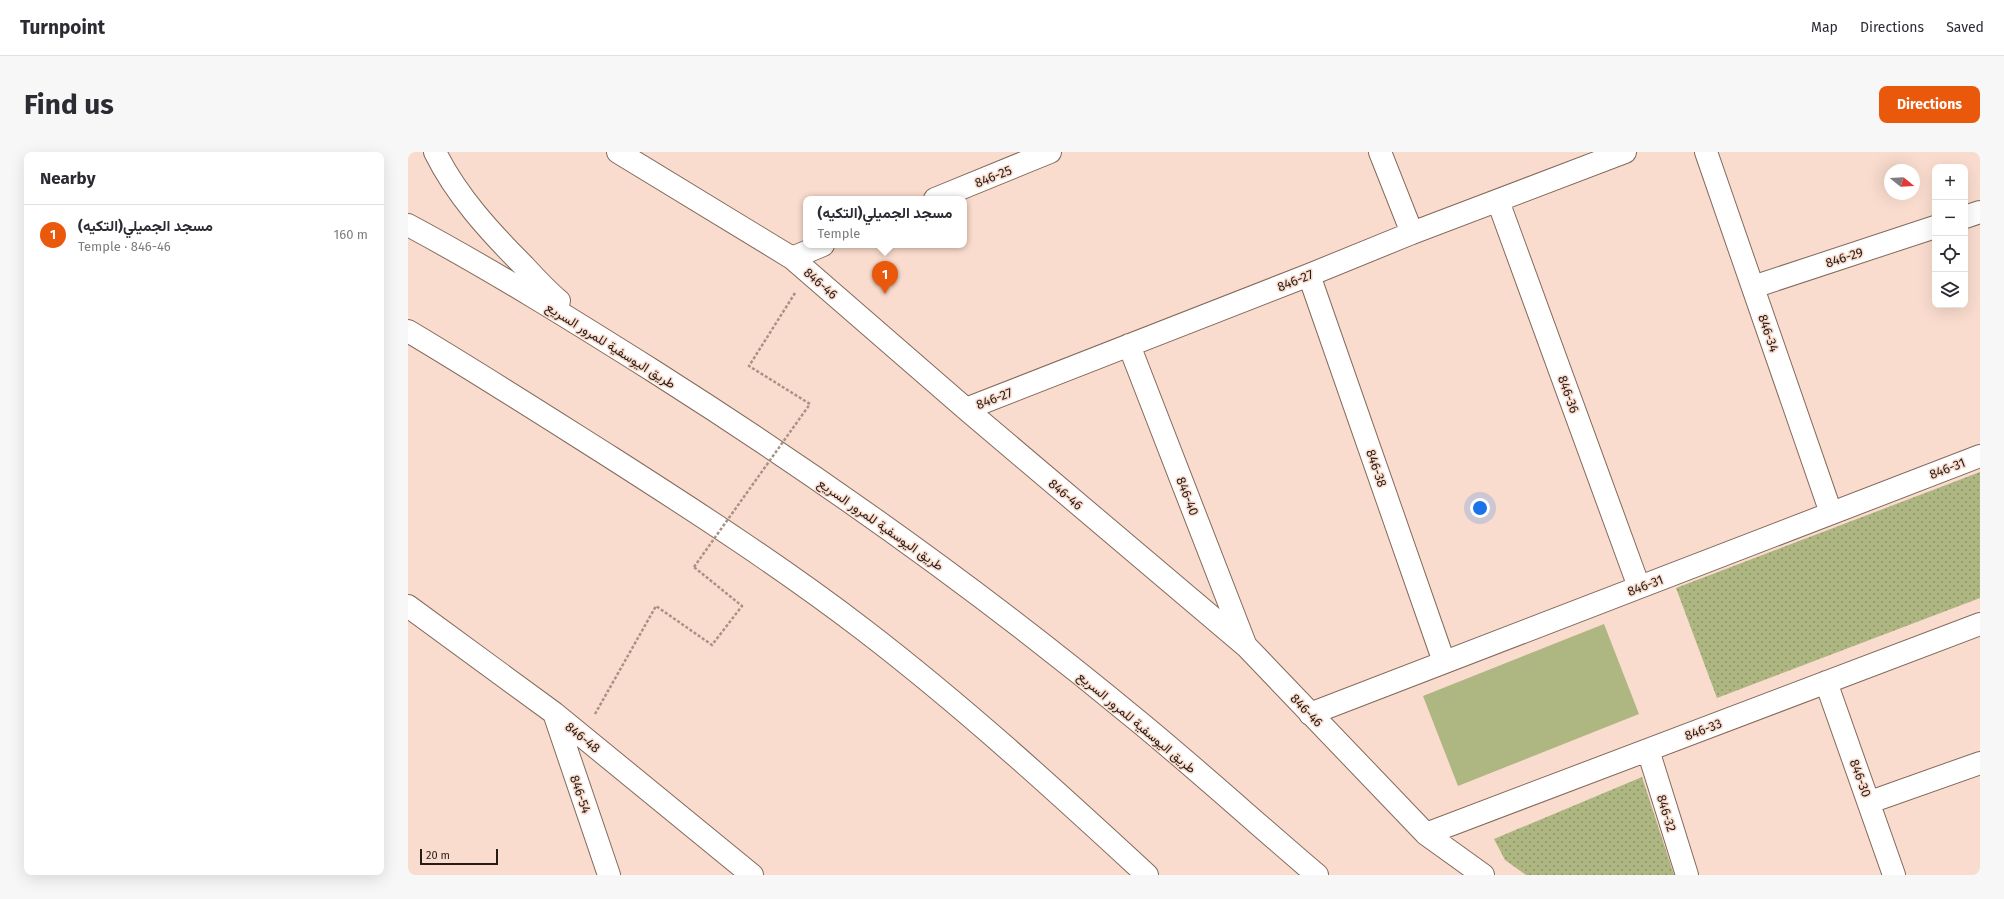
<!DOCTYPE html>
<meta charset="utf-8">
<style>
:root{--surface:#fff;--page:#f7f7f7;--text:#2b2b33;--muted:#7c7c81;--line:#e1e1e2;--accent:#ea580c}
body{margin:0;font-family:"Fira Sans",Vazirmatn,sans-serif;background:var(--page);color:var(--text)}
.controls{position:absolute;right:12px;top:12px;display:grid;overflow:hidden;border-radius:8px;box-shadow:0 4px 16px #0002}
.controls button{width:36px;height:36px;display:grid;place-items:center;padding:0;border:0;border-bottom:1px solid var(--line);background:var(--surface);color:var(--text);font:20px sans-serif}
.compass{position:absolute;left:1476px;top:12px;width:36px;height:36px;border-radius:50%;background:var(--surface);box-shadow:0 4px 16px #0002;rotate:108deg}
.scale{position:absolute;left:12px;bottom:10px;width:78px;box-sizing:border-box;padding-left:4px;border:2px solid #261b16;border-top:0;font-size:11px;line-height:14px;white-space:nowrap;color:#261b16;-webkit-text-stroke:3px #f9dccd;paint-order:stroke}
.you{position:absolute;left:1072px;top:356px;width:14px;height:14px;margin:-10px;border:3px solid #fff;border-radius:50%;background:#1a73e8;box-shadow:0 0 0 6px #1a73e833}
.badge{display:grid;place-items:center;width:26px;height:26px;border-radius:50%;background:var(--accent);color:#fff;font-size:13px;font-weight:700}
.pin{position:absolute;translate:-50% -33px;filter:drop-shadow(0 1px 2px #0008)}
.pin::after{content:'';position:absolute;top:21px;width:14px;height:12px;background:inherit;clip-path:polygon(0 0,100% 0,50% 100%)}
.popup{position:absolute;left:395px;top:44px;width:164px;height:52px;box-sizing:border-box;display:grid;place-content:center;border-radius:8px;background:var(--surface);filter:drop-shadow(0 1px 3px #0005);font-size:13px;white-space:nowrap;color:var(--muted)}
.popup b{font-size:15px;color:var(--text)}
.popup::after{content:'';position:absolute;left:50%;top:100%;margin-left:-8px;border:8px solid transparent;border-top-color:var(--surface)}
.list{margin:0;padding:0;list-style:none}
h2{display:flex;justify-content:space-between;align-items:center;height:52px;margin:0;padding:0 16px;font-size:17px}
h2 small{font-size:13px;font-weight:400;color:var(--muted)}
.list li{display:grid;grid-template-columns:26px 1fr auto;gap:12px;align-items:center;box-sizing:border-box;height:60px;padding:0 16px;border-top:1px solid var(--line)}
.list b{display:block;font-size:15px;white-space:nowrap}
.list p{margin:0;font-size:13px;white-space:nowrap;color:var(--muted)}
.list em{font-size:13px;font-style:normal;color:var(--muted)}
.icon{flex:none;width:22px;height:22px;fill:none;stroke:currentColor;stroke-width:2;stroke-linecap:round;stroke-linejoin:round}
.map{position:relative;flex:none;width:1572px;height:723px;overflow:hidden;border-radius:8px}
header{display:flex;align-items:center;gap:24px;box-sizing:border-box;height:56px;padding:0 20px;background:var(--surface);border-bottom:1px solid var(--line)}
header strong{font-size:19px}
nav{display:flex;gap:22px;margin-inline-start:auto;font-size:14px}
.intro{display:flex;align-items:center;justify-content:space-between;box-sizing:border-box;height:96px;padding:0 24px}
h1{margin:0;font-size:28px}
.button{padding:10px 18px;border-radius:8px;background:var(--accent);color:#fff;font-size:14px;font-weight:700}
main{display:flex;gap:24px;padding:0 24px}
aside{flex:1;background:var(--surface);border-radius:8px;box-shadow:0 4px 16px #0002}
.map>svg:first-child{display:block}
.grass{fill:url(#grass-dots)}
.green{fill:#aeb681}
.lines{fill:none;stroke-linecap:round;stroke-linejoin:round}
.minor-casing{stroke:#836a5c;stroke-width:24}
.motorway-casing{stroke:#836a5c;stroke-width:24}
.path{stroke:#a89287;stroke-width:2.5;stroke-dasharray:3 2;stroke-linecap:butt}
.minor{stroke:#fff;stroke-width:22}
.motorway{stroke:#fff;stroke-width:22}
.path-bridge{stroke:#a89287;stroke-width:2.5;stroke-dasharray:3 2;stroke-linecap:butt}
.labels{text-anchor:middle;stroke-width:3;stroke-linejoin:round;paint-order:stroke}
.street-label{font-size:13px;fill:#261b16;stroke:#f9dccd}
</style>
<header>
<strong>Turnpoint</strong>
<nav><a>Map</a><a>Directions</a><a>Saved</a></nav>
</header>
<div class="intro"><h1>Find us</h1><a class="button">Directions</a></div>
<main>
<aside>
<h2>Nearby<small></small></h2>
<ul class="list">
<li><span class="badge">1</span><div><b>مسجد الجميلي(التكيه)</b><p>Temple · 846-46</p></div><em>160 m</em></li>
</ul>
</aside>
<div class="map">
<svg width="1572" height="723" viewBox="0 0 1572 723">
<defs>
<pattern id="grass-dots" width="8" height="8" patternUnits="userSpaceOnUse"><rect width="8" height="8" fill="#aeb681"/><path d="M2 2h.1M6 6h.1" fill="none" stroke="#8d9369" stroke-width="1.8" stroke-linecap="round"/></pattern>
</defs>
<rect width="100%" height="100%" fill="#f9dccd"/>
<!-- grass -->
<path class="grass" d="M1572 320V446L1309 546 1268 436Z
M1234 625 1266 723H1118L1097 708 1086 687Z"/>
<!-- green -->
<path class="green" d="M1196 472 1231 562 1050 634 1015 544Z"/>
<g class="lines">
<defs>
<path id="minor" d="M210 0 384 106 558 257 838 494 1018 682 1075 723
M972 0 1004 81
M1298 0 1423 361
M527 47 642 0
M1090 49 1231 435
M1557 65 1572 60
M384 106 415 93
M901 123 1036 510
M1345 135 1527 75
M721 193 837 492
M558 257 901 123 1004 81 1217 0
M0 454 146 561 344 723
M1418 530 1486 723
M146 561 201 723
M902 562 1572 304
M1240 598 1279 723
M1462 650 1572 611
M1018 682 1572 472"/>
<path id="motorway" d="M27 0C48 43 82 80 116 114 127 126 138 138 151 149
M0 73C84 118 166 169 247 220 414 326 577 442 730 569 791 619 849 672 909 723
M0 179C69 220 136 263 204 306 290 361 375 416 456 478 555 554 647 638 739 723"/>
</defs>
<!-- minor casing -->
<use href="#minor" class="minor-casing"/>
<!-- motorway casing -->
<use href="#motorway" class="motorway-casing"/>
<!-- path -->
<path class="path" d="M387 141 341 214 402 252
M187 562 248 454 304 493 334 454 286 415"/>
<!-- minor -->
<use href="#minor" class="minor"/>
<!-- motorway -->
<use href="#motorway" class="motorway"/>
<!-- path-bridge -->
<path class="path-bridge" d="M286 415 402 252"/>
</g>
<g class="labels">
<!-- street labels -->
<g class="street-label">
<text transform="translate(585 24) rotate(-22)" y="5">846-25</text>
<text transform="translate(1436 105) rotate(-18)" y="5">846-29</text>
<text transform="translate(887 128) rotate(-22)" y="5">846-27</text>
<text transform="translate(413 131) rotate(41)" y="5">846-46</text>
<text transform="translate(1361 181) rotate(71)" y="5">846-34</text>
<text transform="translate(203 193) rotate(32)" y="5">طريق اليوسفية للمرور السريع</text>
<text transform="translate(1161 242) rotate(70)" y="5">846-36</text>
<text transform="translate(586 246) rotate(-21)" y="5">846-27</text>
<text transform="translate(969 316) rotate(71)" y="5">846-38</text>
<text transform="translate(1539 316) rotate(-21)" y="5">846-31</text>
<text transform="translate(658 342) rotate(40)" y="5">846-46</text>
<text transform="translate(780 344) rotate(69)" y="5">846-40</text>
<text transform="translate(473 372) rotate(35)" y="5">طريق اليوسفية للمرور السريع</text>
<text transform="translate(1237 433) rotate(-21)" y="5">846-31</text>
<text transform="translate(899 558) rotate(46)" y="5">846-46</text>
<text transform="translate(729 570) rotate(40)" y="5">طريق اليوسفية للمرور السريع</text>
<text transform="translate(1295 577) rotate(-21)" y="5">846-33</text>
<text transform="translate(175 585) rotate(39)" y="5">846-48</text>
<text transform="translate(1453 626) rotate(70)" y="5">846-30</text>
<text transform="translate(173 642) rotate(71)" y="5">846-54</text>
<text transform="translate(1259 661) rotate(73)" y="5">846-32</text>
</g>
</g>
</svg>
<div class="controls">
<button>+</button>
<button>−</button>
<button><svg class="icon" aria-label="locate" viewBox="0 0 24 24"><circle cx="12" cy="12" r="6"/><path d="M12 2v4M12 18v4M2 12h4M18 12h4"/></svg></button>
<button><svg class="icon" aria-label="layers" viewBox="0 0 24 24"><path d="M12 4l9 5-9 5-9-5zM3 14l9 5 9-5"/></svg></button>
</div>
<svg class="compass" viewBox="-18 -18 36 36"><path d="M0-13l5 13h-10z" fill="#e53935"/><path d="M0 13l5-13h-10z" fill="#7c7c81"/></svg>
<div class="scale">20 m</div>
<div class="you"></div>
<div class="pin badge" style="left:477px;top:142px">1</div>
<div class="popup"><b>مسجد الجميلي(التكيه)</b>Temple</div>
</div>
</main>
